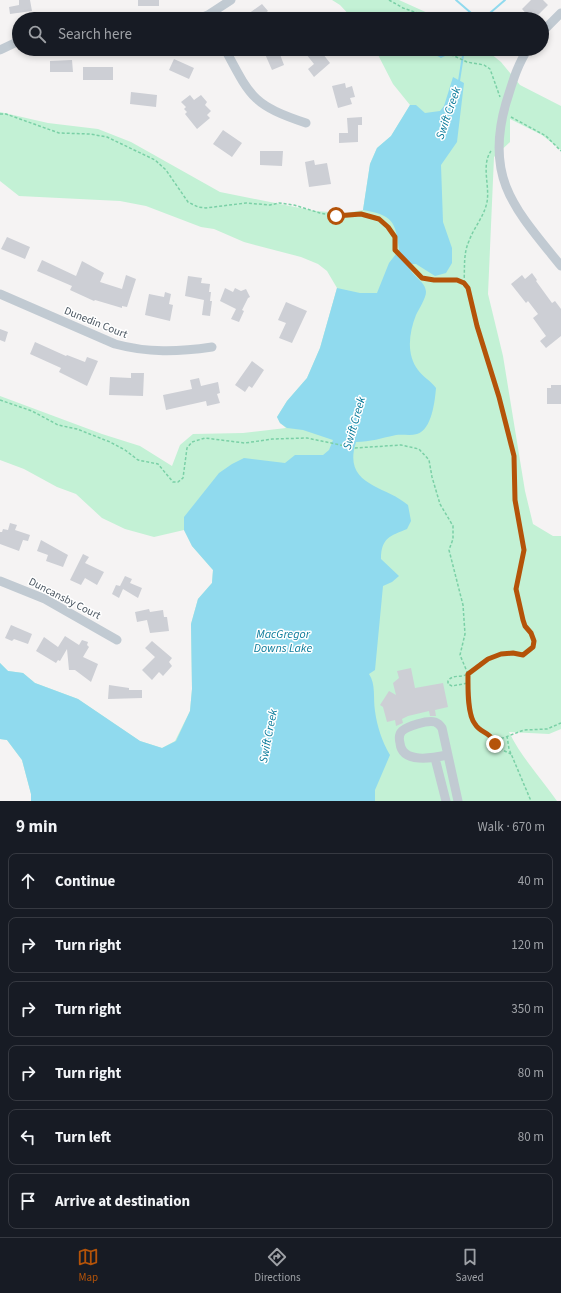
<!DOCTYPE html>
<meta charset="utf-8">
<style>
:root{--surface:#171b24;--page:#20242c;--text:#f1f3f6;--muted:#9ea1a6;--line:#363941;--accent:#b45309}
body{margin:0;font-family:"Source Sans 3",sans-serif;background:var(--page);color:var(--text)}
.stop{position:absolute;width:12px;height:12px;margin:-9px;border:3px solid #b45309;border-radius:50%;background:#fff}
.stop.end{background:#b45309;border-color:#fff;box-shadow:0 1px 4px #0008}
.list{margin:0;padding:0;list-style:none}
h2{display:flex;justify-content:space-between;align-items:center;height:52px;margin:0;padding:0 16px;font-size:17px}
h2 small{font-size:13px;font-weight:400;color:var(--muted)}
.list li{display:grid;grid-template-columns:26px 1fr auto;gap:12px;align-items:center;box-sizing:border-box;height:56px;margin:0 8px 8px;padding:0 8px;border:1px solid var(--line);border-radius:8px}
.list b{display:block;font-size:15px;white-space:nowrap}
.list em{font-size:13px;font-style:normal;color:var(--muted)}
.icon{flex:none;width:22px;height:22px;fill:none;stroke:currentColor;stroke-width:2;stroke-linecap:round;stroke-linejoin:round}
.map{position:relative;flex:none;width:561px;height:801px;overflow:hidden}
.search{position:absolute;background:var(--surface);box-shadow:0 2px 6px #0003;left:12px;right:12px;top:12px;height:44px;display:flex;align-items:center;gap:10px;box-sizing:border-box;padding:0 14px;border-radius:22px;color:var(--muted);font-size:15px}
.sheet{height:436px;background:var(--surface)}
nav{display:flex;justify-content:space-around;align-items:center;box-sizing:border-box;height:56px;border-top:1px solid var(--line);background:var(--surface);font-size:11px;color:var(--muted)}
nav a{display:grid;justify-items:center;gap:2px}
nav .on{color:var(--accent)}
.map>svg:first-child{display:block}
.green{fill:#c3f1d5}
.water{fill:#90daee}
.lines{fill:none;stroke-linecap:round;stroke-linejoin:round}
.stream{stroke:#90daee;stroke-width:2}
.building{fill:#cdcfd5}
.path{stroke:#7ad0a6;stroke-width:1.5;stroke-dasharray:3 2;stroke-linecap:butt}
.street{stroke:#c1cad2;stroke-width:9}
.route{stroke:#b45309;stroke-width:5}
.labels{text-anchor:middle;stroke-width:3;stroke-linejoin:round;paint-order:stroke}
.street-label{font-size:11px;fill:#4a5661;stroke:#fff}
.water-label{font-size:12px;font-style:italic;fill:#0c7c9b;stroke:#fff}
</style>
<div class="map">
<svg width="561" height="801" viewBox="0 0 561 801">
<rect width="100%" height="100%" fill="#f5f3f3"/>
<!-- green -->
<path class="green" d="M332 0H399L441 19H353L340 5Z
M375 49H485L501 62 520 85 561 106V150L542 135 510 119V142L494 157 488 294 503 356 525 491 533 524 553 536H561V729L549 734 509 732C521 757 541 778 557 801H31V794L22 760 7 740 0 739V663L8 671 23 673 35 683 78 699 140 741 162 748 175 741 190 711 192 689 191 624 198 599 212 583 213 570 192 546 184 530 154 537 125 529 102 518 76 494 57 487 24 469 0 460V396L102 434 140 446 172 466 180 445 193 434 243 433 286 428 280 423 277 417 287 401 307 378 320 348 337 288 327 271 318 264 301 257 244 242 214 229 201 227 146 206 120 201 19 196 0 181V112L48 123 98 129 131 142 220 192 315 211 346 213 363 210 370 164 377 148 391 136 410 105 393 84Z"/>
<!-- water -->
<path class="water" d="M425 49H449L445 56 441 58Z
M453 77 464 83 457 142 441 165 443 222 452 248V263L446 273 435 276 416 264H412L409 267C413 277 426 282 426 292 426 298 419 309 416 315 409 333 406 354 418 370 423 377 431 381 436 388 435 400 432 430 417 434 410 436 403 434 396 435 382 438 370 442 356 442 342 486 385 485 408 505L411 521 407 529C390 536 381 538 381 559L399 576 392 582 383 586 375 670 369 674C376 684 373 698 375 711 377 726 382 742 390 755L375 790V801H31V794L22 760 7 740 0 739V663L8 671 23 673 35 683 78 699 140 741 162 748 176 741 190 711 192 689 191 624 198 599 212 583 213 570 192 546 184 530V517L219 473 232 464 244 458 285 463 295 455H323L329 450 333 440 303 430 287 428 280 423 277 417 287 401 307 378 320 348 337 288 360 293H377L389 263 399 250C396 221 392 215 363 210L370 164 377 148 391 136 410 105H416L425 113 440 111 444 106Z"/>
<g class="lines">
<!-- stream -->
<path class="stream" d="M456 0 478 19
M483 19 505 0
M459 81 464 49"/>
</g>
<!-- building -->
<path class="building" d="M19 0H30L32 11 10 14 9 7 19 5Z
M138 0H159V6H138Z
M531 0H543L548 5 534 19H531L522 9Z
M262 4 268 11 258 19H241Z
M278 49 284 65 272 70 265 54Z
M311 49H319L330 63 314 77 308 69 314 64 306 54Z
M174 59 194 68 189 79 169 70Z
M72 60 73 72H50V61Z
M83 67H113V80H83Z
M345 83 346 88 352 86 355 97 350 98 352 104 338 108 332 86Z
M131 92 157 95 156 107 130 104Z
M190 95 194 100 201 95 207 102 205 105 211 111 207 115 210 118 197 129 185 114 187 112 184 109 186 107 181 102Z
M362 117V125H358V142L339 143V133H348L347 118Z
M223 130 242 143 232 157 213 144Z
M260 151H283L282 166 260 165Z
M314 160 315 165 327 163 331 184 309 187 305 162Z
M7 237 30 247 25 259 1 249Z
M42 260 76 276 82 261 104 273 100 282 122 289 126 275 136 279 127 307 122 306V308L95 300 94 301 70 290 72 286 37 271Z
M532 273 537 280 536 281 552 303 555 301 561 309V336L546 348 540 341 546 336 533 318 538 314 528 301 526 303 511 284 522 275 525 279Z
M188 276 202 278 201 283 210 284 209 292H211L210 301H212L210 316 202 315 204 300 185 296Z
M225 288 233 292 235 288 241 291 246 289 250 297 248 298 242 310 244 311 239 322 231 319 236 309 220 301Z
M165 292 171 294 169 304 173 305 170 321 145 315 149 294 164 297Z
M286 302 307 311 292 343 279 338 286 323 278 320Z
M0 329 8 332 5 342 0 340Z
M35 342 66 356 67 355 85 362 87 357 98 361 87 386 59 372 61 368 30 354Z
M252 361 264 370 252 388 249 386 245 392 235 385Z
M131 373H144L143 396 109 395 110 377 131 378Z
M199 378 201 386 218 382 220 393 217 394 220 403 207 406 206 401 166 410 163 395 192 389 190 380Z
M551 385H561V404H547V388H551Z
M10 523 17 525 15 530 30 535 28 541 23 540 19 551 0 544V532H2L3 529 8 530Z
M41 540 68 555 63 567 46 561 48 555 37 551Z
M83 554 89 557 85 563 104 572 97 585 85 578 81 585 70 580Z
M125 576 132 579 130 583 142 588 138 598 123 589 119 598 112 594 116 585 120 586Z
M149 609 150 612 163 610 164 617H167L169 631 150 633 147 620 137 622 135 612Z
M11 625 32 634 28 644 14 639 12 641 5 638Z
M65 636 79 645 82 640 88 642 87 645 89 647 83 657 98 664 91 682 75 670H69L67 649 60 661 58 660 56 663 36 651 44 637 58 647Z
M152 641 172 658 169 662 172 666 163 676 159 672 152 680 142 670 155 657 145 648Z
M411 668 415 688 443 683 448 707 435 710 436 716H430L429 711 408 716 402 719 403 723 396 726 395 720 387 722 383 707 380 705 389 691 396 695 393 683 399 678 397 671Z
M109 685 129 688V690H142V698L108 699Z"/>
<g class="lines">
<!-- path -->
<path class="path" d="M389 0 403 8 435 19
M454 49 452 55 467 62 484 65 490 69 500 97
M0 114H6L59 133 90 134 107 137 155 160 166 170 188 202 198 207 206 208 246 203 270 205 279 203 294 205 320 213 336 216 361 214 370 215 379 219 388 227 395 237V250L422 278 434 280H457L464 283 469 288 477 326 499 397 514 456 515 500 524 550 516 589 523 620 525 626 531 633 534 641 533 647 523 655C508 651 493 655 480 663 476 666 472 671 468 674 461 678 452 674 448 681V684L452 686 468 683
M511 117 546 136 561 151
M464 283C465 268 463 254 469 241 474 227 484 217 487 202 490 186 481 165 491 151
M0 400 32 411 58 425 77 429 110 442 125 450 138 460 158 464 173 482H178L183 478 187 448 192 442 205 438 245 443 272 439 307 438 355 448 401 445 419 449 429 460 432 477 440 504 453 526V539L449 550 463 605 465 634 460 655 468 674 471 718 475 725 492 736 503 738 524 730 547 729 561 723
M492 736 498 748 511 754
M507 736 509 749 531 801"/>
<!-- street -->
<path class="street" d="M198 19 208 15 231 0
M542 32 561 13
M225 49C251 98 253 105 306 123
M528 49C517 65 512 84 506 103 484 179 516 210 561 266
M0 50 19 41
M0 294 115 344C148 353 178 352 212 347
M0 581 45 599 117 640
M447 755C433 758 402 764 400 743 399 739 399 734 402 731 408 726 427 720 435 722 438 723 440 725 442 728L458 801
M435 758 446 801"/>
</g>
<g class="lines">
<!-- route -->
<path class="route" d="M336 216 361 214 379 219 388 227 395 237V250L422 278 434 280H457L464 283 468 288 477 326 499 397 514 456 515 500 524 550 516 589 523 620 525 626 531 633 534 641 533 647 523 655 513 653 501 654 488 659 468 674C468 687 467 714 475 724 481 734 490 731 495 744"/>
</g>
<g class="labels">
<!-- street labels -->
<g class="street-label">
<text transform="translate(96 322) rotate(22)" y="4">Dunedin Court</text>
<text transform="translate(65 598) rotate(27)" y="4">Duncansby Court</text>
</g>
<!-- water labels -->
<g class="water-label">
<text transform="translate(448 113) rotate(-71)" y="4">Swift Creek</text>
<text transform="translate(354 423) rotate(-74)" y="4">Swift Creek</text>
<text x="283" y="638">MacGregor<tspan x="283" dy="14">Downs Lake</tspan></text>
<text transform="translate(268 736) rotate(-79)" y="4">Swift Creek</text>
</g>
</g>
</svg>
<div class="stop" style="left:336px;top:216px"></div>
<div class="stop end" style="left:495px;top:744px"></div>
<div class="search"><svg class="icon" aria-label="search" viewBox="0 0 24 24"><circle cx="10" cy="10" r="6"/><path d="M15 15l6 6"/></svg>Search here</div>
</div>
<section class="sheet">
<h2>9 min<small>Walk · 670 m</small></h2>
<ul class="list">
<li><svg class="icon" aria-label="ahead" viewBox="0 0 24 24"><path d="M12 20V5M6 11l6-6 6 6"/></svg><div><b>Continue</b></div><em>40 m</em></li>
<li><svg class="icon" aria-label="right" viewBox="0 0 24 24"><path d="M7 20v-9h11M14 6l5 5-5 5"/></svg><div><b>Turn right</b></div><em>120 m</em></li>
<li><svg class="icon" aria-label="right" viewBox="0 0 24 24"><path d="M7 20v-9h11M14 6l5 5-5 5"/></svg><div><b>Turn right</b></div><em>350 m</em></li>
<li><svg class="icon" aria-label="right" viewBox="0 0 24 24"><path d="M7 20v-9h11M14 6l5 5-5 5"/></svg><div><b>Turn right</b></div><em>80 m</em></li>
<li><svg class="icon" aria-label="left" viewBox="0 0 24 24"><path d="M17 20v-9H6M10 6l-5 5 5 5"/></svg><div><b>Turn left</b></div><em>80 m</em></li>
<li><svg class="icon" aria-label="arrive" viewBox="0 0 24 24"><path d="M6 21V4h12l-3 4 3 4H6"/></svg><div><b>Arrive at destination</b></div></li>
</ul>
</section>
<nav>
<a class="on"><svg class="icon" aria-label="map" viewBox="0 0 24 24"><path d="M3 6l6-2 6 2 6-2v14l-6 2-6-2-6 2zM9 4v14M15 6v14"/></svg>Map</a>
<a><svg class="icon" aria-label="directions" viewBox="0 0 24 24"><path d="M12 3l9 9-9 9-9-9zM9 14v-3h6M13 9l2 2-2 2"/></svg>Directions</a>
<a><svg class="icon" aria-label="saved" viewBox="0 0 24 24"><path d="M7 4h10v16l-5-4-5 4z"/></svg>Saved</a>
</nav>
